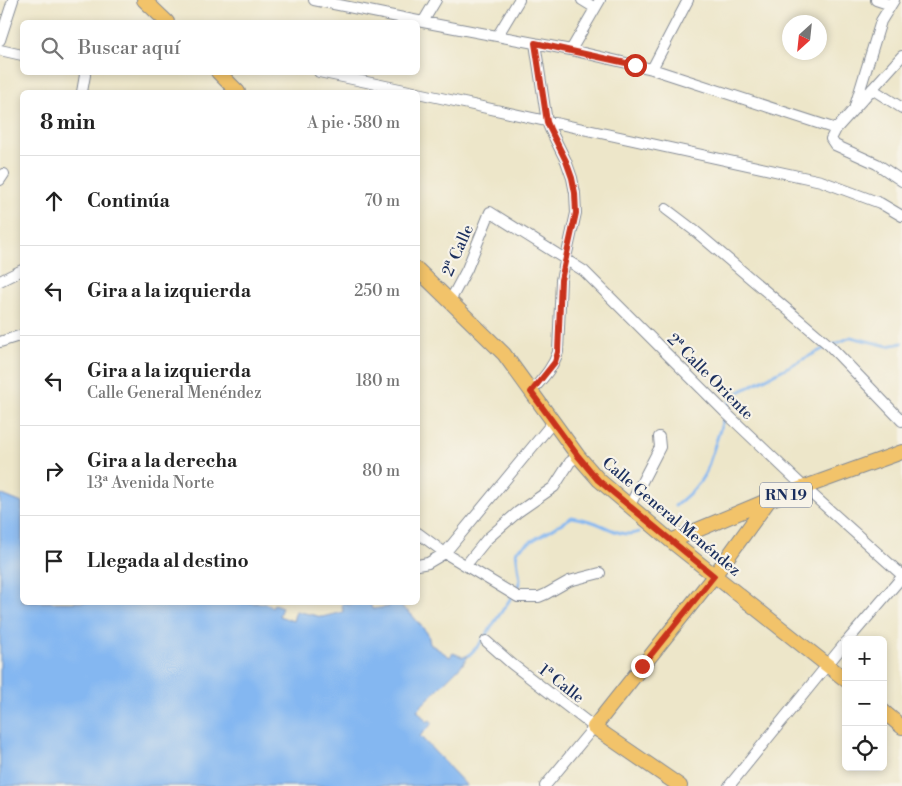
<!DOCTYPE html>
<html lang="es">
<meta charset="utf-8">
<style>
:root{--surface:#fff;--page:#f2f2f2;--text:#222;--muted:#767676;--line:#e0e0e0}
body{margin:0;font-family:"Libre Bodoni",serif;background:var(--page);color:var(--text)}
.controls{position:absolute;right:15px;bottom:15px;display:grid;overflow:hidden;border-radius:8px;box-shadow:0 2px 8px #0003}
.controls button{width:45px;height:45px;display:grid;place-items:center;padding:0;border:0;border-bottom:1px solid var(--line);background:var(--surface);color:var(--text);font:25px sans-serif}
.compass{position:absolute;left:782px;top:15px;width:45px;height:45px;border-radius:50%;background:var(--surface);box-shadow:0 2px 8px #0003;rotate:207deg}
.stop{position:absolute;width:15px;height:15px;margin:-11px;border:4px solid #c8321e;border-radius:50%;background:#fff}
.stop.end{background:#c8321e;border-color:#fff;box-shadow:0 1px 5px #0008}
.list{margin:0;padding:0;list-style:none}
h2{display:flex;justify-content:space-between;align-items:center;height:65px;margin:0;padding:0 20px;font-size:21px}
h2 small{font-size:16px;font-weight:400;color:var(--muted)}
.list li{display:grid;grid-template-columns:32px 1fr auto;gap:15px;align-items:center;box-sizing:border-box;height:90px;padding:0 20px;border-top:1px solid var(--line)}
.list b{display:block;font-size:19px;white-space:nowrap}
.list p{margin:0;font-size:16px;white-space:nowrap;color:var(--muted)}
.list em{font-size:16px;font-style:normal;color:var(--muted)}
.icon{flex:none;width:28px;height:28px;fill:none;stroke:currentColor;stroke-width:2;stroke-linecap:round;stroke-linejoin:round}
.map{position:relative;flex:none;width:902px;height:786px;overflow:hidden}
.search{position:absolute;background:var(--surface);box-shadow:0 2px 8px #0003;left:20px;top:20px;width:400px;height:55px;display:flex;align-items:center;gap:12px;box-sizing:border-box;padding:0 18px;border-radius:8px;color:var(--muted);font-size:19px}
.panel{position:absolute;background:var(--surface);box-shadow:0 2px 8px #0003;left:20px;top:90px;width:400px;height:515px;border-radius:8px}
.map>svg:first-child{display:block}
.water{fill:#84b7f1;stroke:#5073a8}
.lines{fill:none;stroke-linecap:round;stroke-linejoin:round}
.stream{stroke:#84b7f1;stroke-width:3}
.minor-casing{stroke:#848a94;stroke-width:12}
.major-casing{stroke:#848a94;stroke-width:16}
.minor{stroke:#fff;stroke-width:10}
.major{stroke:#f2c36a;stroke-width:14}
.route{stroke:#c8321e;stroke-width:6}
.labels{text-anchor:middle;stroke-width:4.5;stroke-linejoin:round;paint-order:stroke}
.shield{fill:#f7f3e8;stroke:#5d6a87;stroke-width:1}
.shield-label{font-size:15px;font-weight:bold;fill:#1b2f5e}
.street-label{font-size:16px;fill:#1b2f5e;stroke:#f7f3e8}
</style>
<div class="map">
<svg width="902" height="786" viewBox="0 0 902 786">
<rect width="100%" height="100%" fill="#f7f3e8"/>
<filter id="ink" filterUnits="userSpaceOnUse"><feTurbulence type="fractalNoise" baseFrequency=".02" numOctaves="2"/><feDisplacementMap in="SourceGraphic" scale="10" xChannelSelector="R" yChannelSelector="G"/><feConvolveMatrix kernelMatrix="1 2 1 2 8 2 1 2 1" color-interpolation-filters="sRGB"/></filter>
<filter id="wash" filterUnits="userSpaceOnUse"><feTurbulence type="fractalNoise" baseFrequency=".0096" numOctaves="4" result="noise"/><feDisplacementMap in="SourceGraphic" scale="20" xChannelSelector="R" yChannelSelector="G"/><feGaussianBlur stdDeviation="1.12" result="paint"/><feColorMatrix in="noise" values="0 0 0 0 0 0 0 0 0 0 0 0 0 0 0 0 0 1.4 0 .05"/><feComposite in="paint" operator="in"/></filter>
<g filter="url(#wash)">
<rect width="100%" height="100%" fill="#ede6c9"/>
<!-- water -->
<path class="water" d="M0 494 22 503V602L265 603 272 607 274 604 282 607 279 616 293 621 296 611 322 617 343 612 342 603H347L348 605 356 603H370L372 609 389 607V603H397L411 614 428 634 430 644 450 657 453 653 463 657 469 655 463 664 417 710 427 722 430 720 433 723 420 736 467 786H0Z"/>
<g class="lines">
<!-- stream -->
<path class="stream" d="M833 345 851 337 888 346 902 343
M675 506C688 495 698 487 706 472L731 396 827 347
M469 655 479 645 517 589 520 580 516 552 520 548 572 517C580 519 588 520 596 523 611 529 623 538 639 532"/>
</g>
</g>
<g filter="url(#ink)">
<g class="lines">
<defs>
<path id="minor" d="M314 0 423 22 571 50 652 69 836 129
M582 0 595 8
M876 0 891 5
M423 22 436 0
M498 35 519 0
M0 40 13 0
M0 50 22 55
M571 50 600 0
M902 56 836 129 831 139 835 145 877 164 902 181
M652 69 688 0
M319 72 414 92
M872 89 902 108
M82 92 85 75 84 72
M418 93 821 181 880 203 902 216
M855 106 881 21 894 0
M0 180 4 174
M666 209 695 231 830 346 902 421
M0 281 22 270
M450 301 467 269 490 212 584 271 725 412 805 488 902 575
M0 342 22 335
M531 392C542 379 553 368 558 352L561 280 576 213 575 193 572 178 566 161 550 129 547 122 535 43
M629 507 660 447 659 437
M418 533 445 553 518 597H539L546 594 569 581 600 573
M418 565 428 563 445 553 553 422
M466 565 487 539 518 512 554 487 570 462 578 456
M848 640 902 577
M486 641 512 664 594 727 545 786
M729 786 846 642"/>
<path id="major" d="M144 0 167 22
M218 72 238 92
M418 270 504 354 578 456 599 480 671 541 846 680
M671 541 769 500 902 452
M883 711 902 727
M680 786 594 727 714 576 769 500"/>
</defs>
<!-- minor casing -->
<use href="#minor" class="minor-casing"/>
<!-- major casing -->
<use href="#major" class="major-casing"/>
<!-- minor -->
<use href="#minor" class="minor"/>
<!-- major -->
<use href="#major" class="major"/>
</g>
</g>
<g class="lines" filter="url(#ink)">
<!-- route -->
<path class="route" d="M635 65 535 43 547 122 550 129 566 161 572 178 575 193 576 213 561 280 558 352 555 362 531 392 578 456 598 480 714 576 642 666"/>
</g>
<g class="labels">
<!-- shield labels -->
<rect class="shield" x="760" y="482.5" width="52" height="25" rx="4"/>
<g class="shield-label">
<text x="786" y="500">RN 19</text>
</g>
<!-- street labels -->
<g class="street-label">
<text transform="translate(457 250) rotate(-66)" y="6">2ª Calle</text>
<text transform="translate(711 376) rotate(45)" y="6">2ª Calle Oriente</text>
<text transform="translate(672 516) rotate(40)" y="6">Calle General Menéndez</text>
<text transform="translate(562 683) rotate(38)" y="6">1ª Calle</text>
</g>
</g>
</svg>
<div class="controls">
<button>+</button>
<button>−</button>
<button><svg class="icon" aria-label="locate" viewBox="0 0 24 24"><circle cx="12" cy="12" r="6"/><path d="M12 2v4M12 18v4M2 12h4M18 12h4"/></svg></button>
</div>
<svg class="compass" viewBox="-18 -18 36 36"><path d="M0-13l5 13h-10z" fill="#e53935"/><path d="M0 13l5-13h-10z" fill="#767676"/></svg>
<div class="stop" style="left:635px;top:65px"></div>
<div class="stop end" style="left:642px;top:666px"></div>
<div class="search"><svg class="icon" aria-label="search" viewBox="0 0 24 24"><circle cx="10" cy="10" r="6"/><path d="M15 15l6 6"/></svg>Buscar aquí</div>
<section class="panel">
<h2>8 min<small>A pie · 580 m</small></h2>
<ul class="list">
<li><svg class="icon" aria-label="ahead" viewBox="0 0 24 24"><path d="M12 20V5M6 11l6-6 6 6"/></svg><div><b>Continúa</b></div><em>70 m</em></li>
<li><svg class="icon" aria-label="left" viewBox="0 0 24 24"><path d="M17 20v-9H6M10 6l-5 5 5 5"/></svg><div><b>Gira a la izquierda</b></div><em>250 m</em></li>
<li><svg class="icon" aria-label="left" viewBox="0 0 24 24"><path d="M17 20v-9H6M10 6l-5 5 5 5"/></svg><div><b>Gira a la izquierda</b><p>Calle General Menéndez</p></div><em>180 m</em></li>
<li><svg class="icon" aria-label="right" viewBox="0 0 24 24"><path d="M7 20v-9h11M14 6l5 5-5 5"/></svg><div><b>Gira a la derecha</b><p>13ª Avenida Norte</p></div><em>80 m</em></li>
<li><svg class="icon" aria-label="arrive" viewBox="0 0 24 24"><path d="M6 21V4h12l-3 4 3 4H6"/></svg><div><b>Llegada al destino</b></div></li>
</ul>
</section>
</div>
